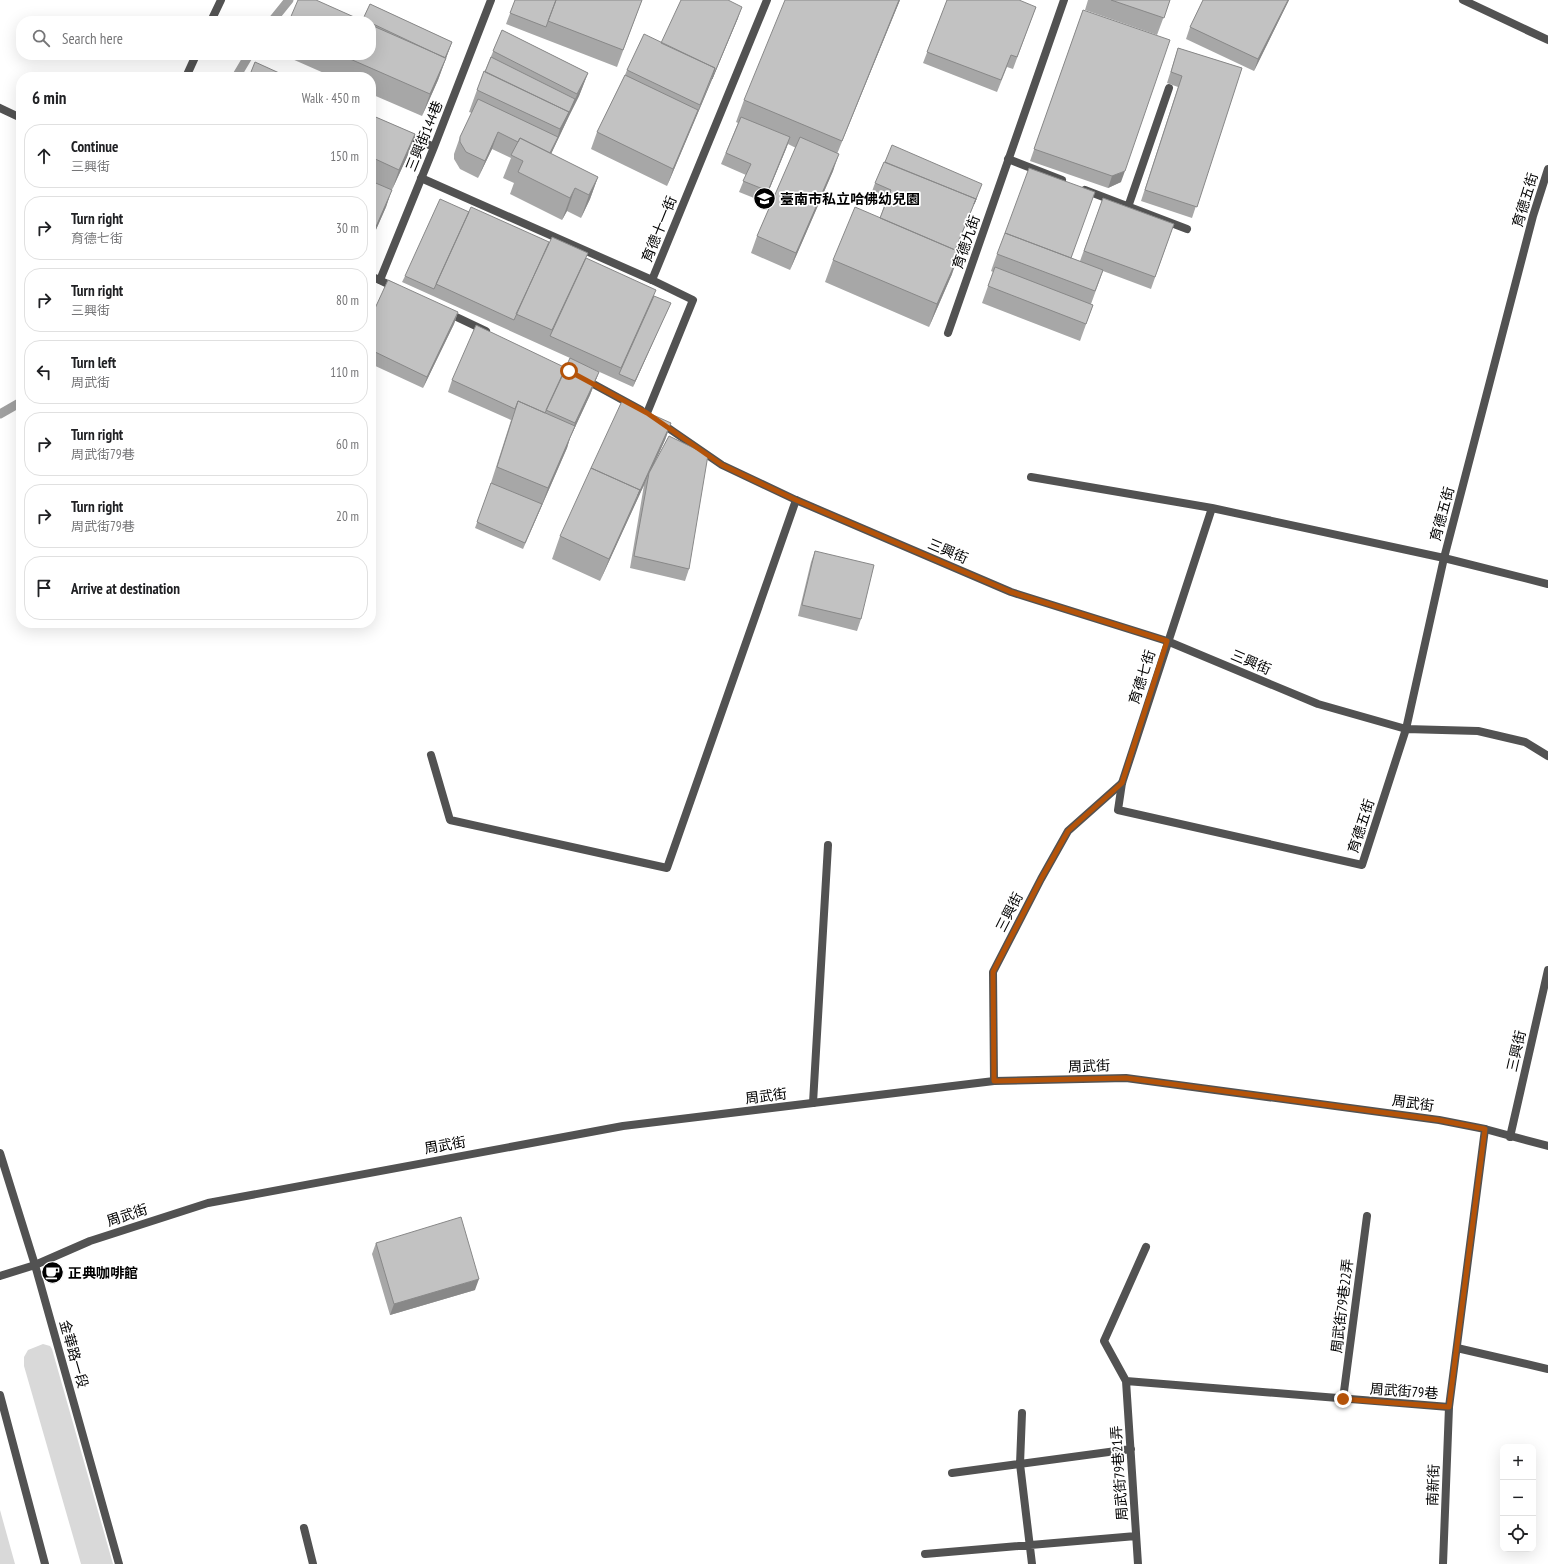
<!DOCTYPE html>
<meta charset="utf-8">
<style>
:root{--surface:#fff;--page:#f2f2f2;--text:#202124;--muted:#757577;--line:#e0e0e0}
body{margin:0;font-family:"PT Sans Narrow","Noto Sans TC",sans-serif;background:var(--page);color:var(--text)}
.controls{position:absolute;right:12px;bottom:12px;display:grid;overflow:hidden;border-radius:8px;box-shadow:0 4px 16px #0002}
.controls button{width:36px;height:36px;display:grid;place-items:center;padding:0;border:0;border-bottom:1px solid var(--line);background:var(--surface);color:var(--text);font:20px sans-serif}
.stop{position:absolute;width:12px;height:12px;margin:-9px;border:3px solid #b45309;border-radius:50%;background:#fff}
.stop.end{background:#b45309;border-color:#fff;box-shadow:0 1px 4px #0008}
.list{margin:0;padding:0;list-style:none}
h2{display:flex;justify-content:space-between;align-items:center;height:52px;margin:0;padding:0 16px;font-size:17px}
h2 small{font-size:13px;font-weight:400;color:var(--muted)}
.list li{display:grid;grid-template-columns:26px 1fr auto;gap:12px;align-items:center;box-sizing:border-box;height:64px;margin:0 8px 8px;padding:0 8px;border:1px solid var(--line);border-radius:16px}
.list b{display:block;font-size:15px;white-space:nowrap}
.list p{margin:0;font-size:13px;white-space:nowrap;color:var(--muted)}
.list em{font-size:13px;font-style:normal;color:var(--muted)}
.icon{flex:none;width:22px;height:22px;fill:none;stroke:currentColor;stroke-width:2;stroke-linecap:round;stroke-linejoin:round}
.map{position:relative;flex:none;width:1548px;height:1564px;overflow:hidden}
.search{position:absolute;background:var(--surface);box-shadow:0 4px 16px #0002;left:16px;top:16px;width:360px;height:44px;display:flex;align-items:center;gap:10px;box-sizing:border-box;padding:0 14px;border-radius:16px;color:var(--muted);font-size:15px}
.panel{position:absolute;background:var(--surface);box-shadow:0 4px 16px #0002;left:16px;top:72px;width:360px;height:556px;border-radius:16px}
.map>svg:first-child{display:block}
.green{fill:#d9d9d9}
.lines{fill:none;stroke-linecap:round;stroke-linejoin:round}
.stream{stroke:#a0a0a0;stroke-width:9}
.service{stroke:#525252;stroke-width:8}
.minor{stroke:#525252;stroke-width:8}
.tertiary{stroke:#525252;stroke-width:8}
.wall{fill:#a7a7a7}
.shaded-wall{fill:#888}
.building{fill:#c2c2c2;stroke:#888}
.route{stroke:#b45309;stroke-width:5}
.labels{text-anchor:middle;stroke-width:3.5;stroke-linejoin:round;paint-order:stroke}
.street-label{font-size:14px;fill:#000;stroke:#fff}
.poi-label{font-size:14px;font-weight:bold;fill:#000;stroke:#fff;text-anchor:start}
</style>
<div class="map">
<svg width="1548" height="1564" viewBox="0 0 1548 1564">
<rect width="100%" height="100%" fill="#fff"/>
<!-- green -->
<path class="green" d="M43 1344 50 1346 52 1349 113 1564H81L24 1366V1357L28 1350Z
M0 1510 15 1564H0Z"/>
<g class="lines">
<!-- stream -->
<path class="stream" d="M272 21 289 0
M236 77 249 55
M0 414 21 402"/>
<!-- service -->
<path class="service" d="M211 21 221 0
M186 77 196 55
M404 134 434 147
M1008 159 1062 180
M1085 190 1187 229
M1128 207 1169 88
M380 280 434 147 491 0
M647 413 693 300 652 280
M431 755 450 820 667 868 796 500
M994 1081 993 972 1041 879 1068 831 1122 783
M813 1103 828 845
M1457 1348 1548 1369
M1126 1381 1449 1407 1485 1129
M1343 1399 1367 1216
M1022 1413 1020 1464 1032 1564
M952 1473 1131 1449
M304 1528 313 1564
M925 1554 1136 1536
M1138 1564 1126 1381 1104 1341 1146 1247"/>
<!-- minor -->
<path class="minor" d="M1463 0 1548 40
M0 108 21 118
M421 178 652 280 767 0
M371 276 396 288
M448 313 486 331
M948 333 1064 0
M586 380 641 410
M661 423 722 465 796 500 1011 592 1167 641 1318 704 1406 729 1478 731 1525 742 1548 756
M1031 477 1212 508 1444 558 1548 584
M1212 508 1122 783 1118 810 1362 865 1406 729 1444 558 1533 216 1548 169
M1510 1137 1548 970
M0 1153 35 1265 119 1564
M0 1276 35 1265 90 1241 208 1203 623 1126 994 1081 1126 1078 1439 1120 1485 1129 1548 1146
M1443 1564 1449 1407"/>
<!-- tertiary -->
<path class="tertiary" d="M0 1395 45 1564"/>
</g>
<!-- wall -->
<path class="wall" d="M515 0H642L617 67 542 38V37V38L506 24Z
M900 0 837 154 833 171 790 270 751 253 757 236 796 148 788 144 764 202 739 192 746 175 721 164 738 123 736 122 744 100Z
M947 0 1036 7 1013 69 1007 67 997 92 923 63Z
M1088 0H1170L1157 35 1085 10Z
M1203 0H1289L1254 71 1186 39 1190 27Z
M370 4 452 42 438 80 422 116 371 94V77H333L283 55H371V21H289H362Z
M1083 10 1121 182 1108 188 1030 161Z
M738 18 667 186 591 149 597 132 625 75 627 70 661 43Z
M502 30 588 73 579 96 569 116 551 154 598 177 590 199 581 218 567 211 562 220 510 194 514 183 503 178 511 158 492 149 478 178 460 169 454 159V154L460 137 472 113 469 112 477 90Z
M1178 48 1242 68 1192 218 1141 201 1178 87 1167 83Z
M371 115 415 134 407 157 391 192 386 207 371 241Z
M875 183 978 195 955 250 952 274 929 327 825 282 833 260 880 218 884 206 869 200Z
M1103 198 1174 224 1151 289 1103 271 1091 304 1093 305 1080 341 982 303 993 272 991 271 997 254 1071 258 1080 261Z
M469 212 586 259 654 296 668 309 633 387 573 360 599 372 590 395 570 438 567 448 523 549 475 528 489 489 511 420 448 392 452 380 566 368 570 358 402 282 405 276Z
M458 312 454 324 423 388 371 364V317Z
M671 423 665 440 655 461 689 569 685 581 630 568 644 485 600 581 552 559 560 536Z
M815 551 861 619 857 631 798 616 811 562Z
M376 1243 475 1290 390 1315 372 1254Z"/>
<!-- shaded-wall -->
<path class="shaded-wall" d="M899 0H900L833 163 842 141Z
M1288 0H1289L1254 71 1258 59Z
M742 7 738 18 667 186 673 169Z
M452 42 438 80 422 116 430 94 445 58Z
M588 73 579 96 569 116 551 154 549 156 557 139 560 129Z
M498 132 492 149 478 178 485 161Z
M415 134 407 157 391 192 386 207 371 241 375 229 392 190 399 170Z
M790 137 786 149 764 202 768 191Z
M839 154 833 171 790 270 796 253Z
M1125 171 1121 182 1108 188 1112 176Z
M598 177 590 199 581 218 589 195Z
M575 188 567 211 562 220 570 198Z
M960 252 952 274 929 327 937 304Z
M671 303 668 309 633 387 635 381Z
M458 312 454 324 423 388 427 377Z
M599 372 590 395 570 438 567 448 523 549 542 504 548 488 570 436 575 423Z
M671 423 665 440 648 477 649 473 644 485 600 581 609 559Z
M479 1279 475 1290 390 1315 394 1304Z"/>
<!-- building -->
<path class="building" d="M298 0H316L363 21H289Z
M515 0H556L546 27 510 13Z
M556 0H642L623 50 548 21Z
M681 0H728L742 7 712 79 715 68 661 43Z
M785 0H899L842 141 744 100Z
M947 0H1019L1036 7 1017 57 1011 55 1001 80 927 52Z
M1111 0H1170L1164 18Z
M1203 0H1288L1258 59 1190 27Z
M370 4 452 42 445 58 371 23V21H368L363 19Z
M1083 10 1170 40 1125 171 1112 176 1034 149Z
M371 25 446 58 430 94 341 55H371Z
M502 30 588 73 577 94 493 51Z
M644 34 715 68 700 105 627 70Z
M1178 48 1242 68 1197 207 1145 190 1182 76 1171 72Z
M491 57 575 99 567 117 569 112 485 72Z
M255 62 288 77H249Z
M484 71 569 112 560 129 477 90Z
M625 75 698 110 673 169 597 132Z
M478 99 558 137 550 153 520 138 518 142 498 132 485 161 466 152 460 142V137Z
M371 115 415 134 399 170 371 157Z
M741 117 790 137 768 191 743 181 751 164 726 153Z
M800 137 839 154 796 253 757 236Z
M520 138 598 177 589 195 575 188 570 198 518 172 523 161 511 155Z
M892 145 982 184 974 204 976 199 885 162Z
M884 162 976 199 955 250 880 218 891 190 875 183Z
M1029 168 1095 192 1071 258 1005 233Z
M371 181 392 190 375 229 371 227Z
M1103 198 1174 224 1155 277 1084 251Z
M440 199 469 212 434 289 405 276Z
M471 207 549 242 514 320 436 284Z
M855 207 960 252 937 304 833 260Z
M1005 233 1103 270 1095 291 997 254Z
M552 237 588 253 552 330 516 314Z
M586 258 656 290 621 368 550 336Z
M995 267 1093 305 1086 324 988 286Z
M388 280 458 312 427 377 371 350V317Z
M654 296 671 303 635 381 619 374Z
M476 325 566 368 545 413 518 401 515 409 452 380Z
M570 358 599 372 575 423 546 410Z
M518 401 575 426 548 488 497 467Z
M622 401 671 423 638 495 640 490 591 468Z
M669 436 708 455 689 569 634 556 649 473Z
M591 468 640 490 609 559 560 536Z
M491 483 542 504 525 543 477 522Z
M815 551 874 565 861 619 802 605Z
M461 1217 479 1279 394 1304 376 1243Z"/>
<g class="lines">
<!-- route -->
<path class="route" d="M569 371 647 413 722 465 796 500 1011 592 1167 641 1122 783 1068 831 1041 879 993 972 994 1081 1126 1078 1439 1120 1485 1129 1449 1407 1343 1399"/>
</g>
<!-- icons -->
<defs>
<symbol id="school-disc" viewBox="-11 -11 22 22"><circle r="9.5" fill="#000" stroke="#fff"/><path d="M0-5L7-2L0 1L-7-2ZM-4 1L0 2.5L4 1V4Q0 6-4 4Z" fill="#fff"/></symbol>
<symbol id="cafe-disc" viewBox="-11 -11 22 22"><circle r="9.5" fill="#000" stroke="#fff"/><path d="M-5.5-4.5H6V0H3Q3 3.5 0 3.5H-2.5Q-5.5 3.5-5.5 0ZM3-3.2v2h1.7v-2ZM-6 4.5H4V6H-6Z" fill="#fff"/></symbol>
</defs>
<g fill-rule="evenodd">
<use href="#school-disc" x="752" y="186" width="25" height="25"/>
<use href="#cafe-disc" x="40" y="1260" width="25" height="25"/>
</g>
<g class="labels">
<!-- street labels -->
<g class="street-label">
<text transform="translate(424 136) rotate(-68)" y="5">三興街144巷</text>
<text transform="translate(1525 200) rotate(-73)" y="5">育德五街</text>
<text transform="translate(659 229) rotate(-68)" y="5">育德十一街</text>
<text transform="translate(966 242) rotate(-71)" y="5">育德九街</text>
<text transform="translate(1442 514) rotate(-75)" y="5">育德五街</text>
<text transform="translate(948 551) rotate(23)" y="5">三興街</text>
<text transform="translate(1251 662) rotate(23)" y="5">三興街</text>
<text transform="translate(1142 677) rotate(-72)" y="5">育德七街</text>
<text transform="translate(1361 826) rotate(-72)" y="5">育德五街</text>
<text transform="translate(1009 912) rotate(-63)" y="5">三興街</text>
<text transform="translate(1516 1051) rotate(-77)" y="5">三興街</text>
<text transform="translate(1089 1066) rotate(-2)" y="5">周武街</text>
<text transform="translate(766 1096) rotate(-7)" y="5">周武街</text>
<text transform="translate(1413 1103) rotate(8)" y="5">周武街</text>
<text transform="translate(445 1145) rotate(-10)" y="5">周武街</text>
<text transform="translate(127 1215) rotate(-18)" y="5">周武街</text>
<text transform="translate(1342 1306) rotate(-83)" y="5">周武街79巷22弄</text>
<text transform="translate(74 1354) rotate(74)" y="5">金華路一段</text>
<text transform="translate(1404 1391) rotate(4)" y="5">周武街79巷</text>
<text transform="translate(1119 1473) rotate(-94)" y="5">周武街79巷21弄</text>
<text transform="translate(1433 1485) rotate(-88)" y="5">南新街</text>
</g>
<!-- poi labels -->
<g class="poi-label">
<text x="780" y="204">臺南市私立哈佛幼兒園</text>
<text x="68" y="1278">正典咖啡館</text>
</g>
</g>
</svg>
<div class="controls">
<button>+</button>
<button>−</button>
<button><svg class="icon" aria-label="locate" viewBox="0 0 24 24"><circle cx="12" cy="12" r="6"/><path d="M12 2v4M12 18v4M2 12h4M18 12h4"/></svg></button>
</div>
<div class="stop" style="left:569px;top:371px"></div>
<div class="stop end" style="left:1343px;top:1399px"></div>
<div class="search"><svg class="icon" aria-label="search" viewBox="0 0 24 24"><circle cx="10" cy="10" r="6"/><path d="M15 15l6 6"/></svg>Search here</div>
<section class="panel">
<h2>6 min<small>Walk · 450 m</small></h2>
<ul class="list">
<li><svg class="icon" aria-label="ahead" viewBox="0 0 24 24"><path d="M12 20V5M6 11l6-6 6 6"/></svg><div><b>Continue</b><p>三興街</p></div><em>150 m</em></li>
<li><svg class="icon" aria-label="right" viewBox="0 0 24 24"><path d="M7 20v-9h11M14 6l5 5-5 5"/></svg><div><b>Turn right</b><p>育德七街</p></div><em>30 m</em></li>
<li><svg class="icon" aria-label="right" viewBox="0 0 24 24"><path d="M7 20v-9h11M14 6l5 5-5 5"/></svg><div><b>Turn right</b><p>三興街</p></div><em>80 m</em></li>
<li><svg class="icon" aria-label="left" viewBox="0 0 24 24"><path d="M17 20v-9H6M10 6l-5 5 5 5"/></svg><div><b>Turn left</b><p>周武街</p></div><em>110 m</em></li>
<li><svg class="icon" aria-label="right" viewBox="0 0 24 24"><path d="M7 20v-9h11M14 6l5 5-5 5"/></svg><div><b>Turn right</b><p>周武街79巷</p></div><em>60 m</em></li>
<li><svg class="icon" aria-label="right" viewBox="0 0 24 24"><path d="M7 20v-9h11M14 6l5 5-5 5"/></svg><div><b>Turn right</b><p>周武街79巷</p></div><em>20 m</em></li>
<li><svg class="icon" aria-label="arrive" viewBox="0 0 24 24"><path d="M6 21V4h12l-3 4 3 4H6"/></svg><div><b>Arrive at destination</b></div></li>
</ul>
</section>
</div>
